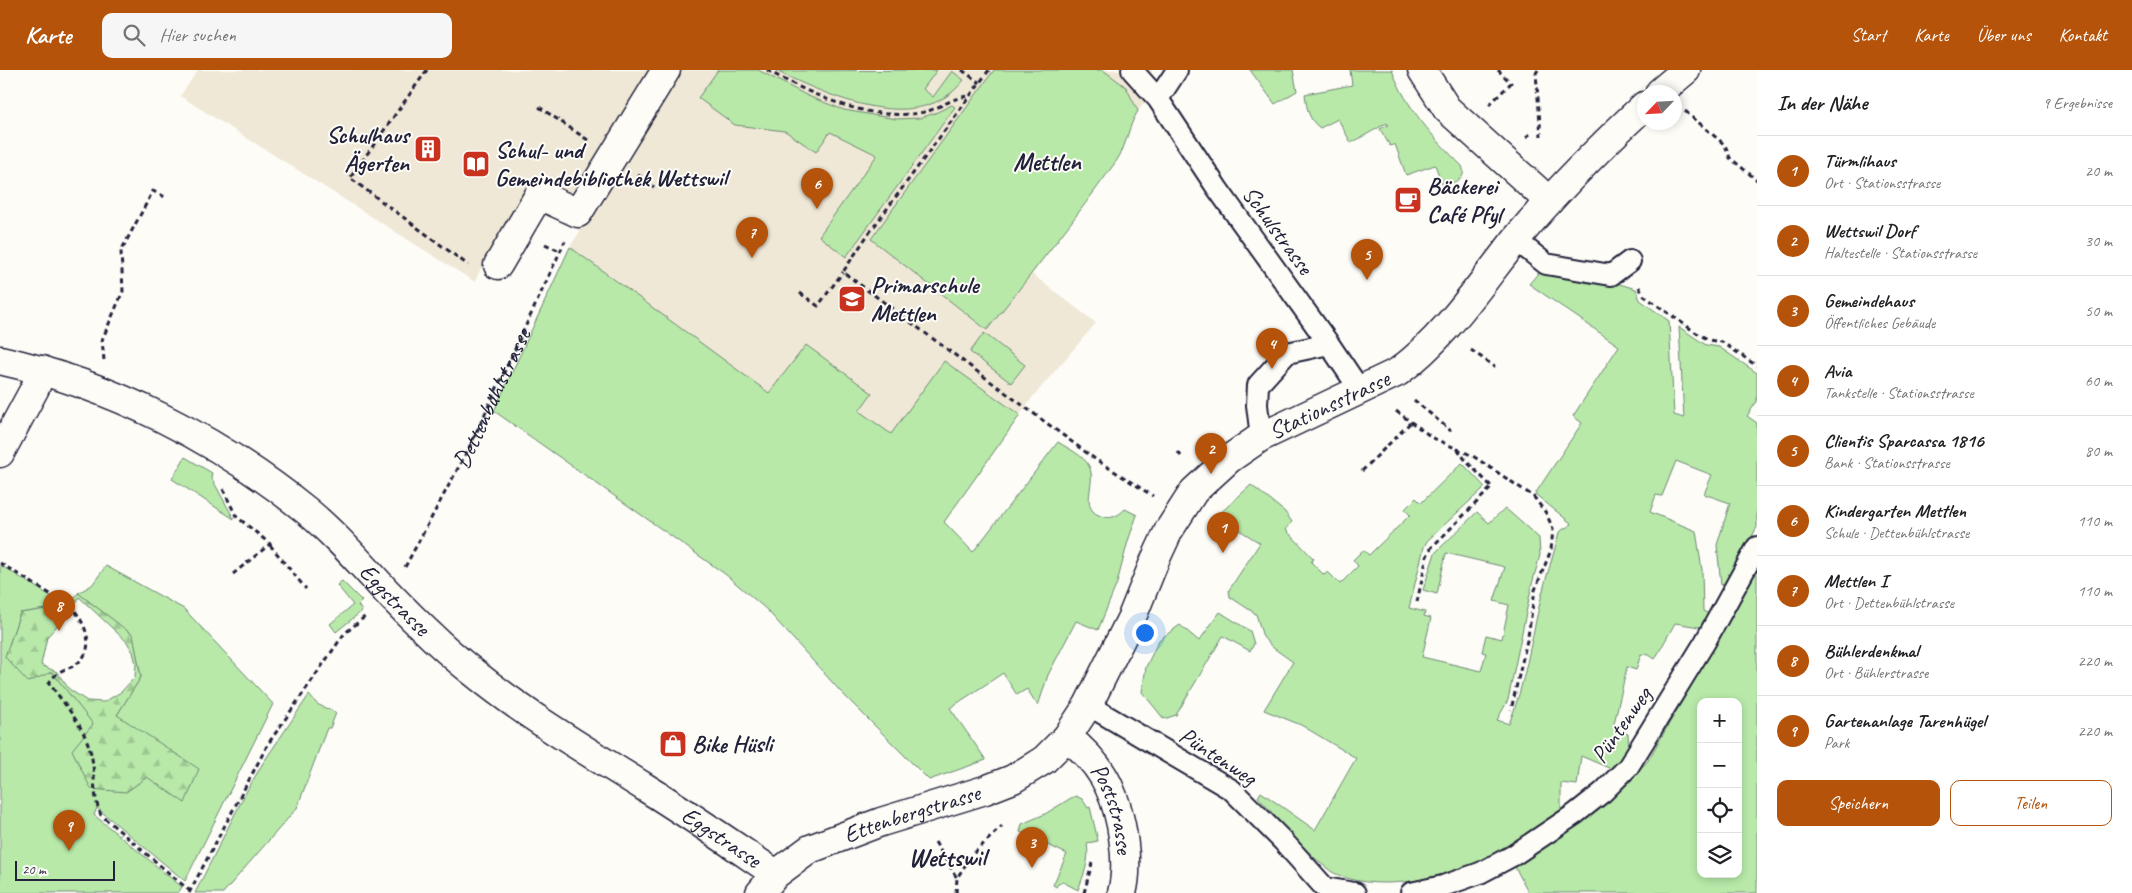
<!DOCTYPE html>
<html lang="de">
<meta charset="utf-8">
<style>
:root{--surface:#fff;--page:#f6f6f6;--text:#202124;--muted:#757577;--line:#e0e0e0;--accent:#b45309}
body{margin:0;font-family:Caveat,sans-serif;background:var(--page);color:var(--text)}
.controls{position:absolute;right:15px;bottom:15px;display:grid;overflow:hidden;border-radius:10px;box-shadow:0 2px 8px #0003}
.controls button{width:45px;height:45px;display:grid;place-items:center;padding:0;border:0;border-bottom:1px solid var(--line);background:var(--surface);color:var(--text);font:25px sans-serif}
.compass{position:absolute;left:1637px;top:15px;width:45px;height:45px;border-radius:50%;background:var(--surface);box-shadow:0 2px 8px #0003;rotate:245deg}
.scale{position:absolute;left:15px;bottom:12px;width:100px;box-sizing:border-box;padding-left:5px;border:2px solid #22223b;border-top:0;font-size:14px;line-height:18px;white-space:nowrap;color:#22223b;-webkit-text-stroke:4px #fdfcf7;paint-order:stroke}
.you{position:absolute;left:1144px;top:562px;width:18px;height:18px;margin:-12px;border:4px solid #fff;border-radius:50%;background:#1a73e8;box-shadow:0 0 0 8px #1a73e833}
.badge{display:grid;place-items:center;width:32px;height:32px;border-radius:50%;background:var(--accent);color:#fff;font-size:16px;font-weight:700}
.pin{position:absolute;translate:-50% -41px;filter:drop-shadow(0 1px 2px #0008)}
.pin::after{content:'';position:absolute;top:26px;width:18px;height:15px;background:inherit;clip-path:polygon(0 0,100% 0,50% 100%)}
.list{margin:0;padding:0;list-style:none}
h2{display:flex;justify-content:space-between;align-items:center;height:65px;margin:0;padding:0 20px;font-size:21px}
h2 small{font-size:16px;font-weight:400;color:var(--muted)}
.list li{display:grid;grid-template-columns:32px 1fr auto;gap:15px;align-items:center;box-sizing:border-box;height:70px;padding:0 20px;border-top:1px solid var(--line)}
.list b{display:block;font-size:19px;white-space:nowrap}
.list p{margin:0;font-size:16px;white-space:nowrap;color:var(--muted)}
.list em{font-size:16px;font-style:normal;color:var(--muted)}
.actions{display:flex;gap:10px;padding:15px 20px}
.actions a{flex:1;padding:11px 0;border:1px solid var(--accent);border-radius:10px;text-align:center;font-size:18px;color:var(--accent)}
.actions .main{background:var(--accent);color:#fff}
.icon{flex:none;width:28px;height:28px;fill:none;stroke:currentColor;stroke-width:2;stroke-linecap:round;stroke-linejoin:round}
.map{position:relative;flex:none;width:1757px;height:823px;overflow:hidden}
header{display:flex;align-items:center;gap:30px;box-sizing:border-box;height:70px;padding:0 25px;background:var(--accent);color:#fff}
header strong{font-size:24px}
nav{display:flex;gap:28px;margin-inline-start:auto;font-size:18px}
.search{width:350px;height:45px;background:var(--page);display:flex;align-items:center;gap:12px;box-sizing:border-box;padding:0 18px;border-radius:10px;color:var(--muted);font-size:19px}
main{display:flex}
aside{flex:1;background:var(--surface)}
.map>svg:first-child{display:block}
.built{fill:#f0e8d6}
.green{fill:#b8e9a9;stroke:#6d8672;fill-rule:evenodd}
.forest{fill:url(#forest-firs);stroke:#6d8672;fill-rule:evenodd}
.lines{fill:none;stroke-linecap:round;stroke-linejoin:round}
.lane-casing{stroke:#22223b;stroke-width:24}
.street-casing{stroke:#22223b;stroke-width:31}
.secondary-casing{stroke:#22223b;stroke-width:31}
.path{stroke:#22223b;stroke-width:3;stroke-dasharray:5 4;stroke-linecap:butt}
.lane{stroke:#fdfcf7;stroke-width:20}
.street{stroke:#fdfcf7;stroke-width:28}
.secondary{stroke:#fdfcf7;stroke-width:28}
.labels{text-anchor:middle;stroke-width:4;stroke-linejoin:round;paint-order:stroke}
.poi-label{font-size:24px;font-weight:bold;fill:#22223b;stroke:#fdfcf7;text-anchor:start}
.street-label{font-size:24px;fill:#22223b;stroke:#fdfcf7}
.neighbourhood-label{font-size:25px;font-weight:bold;fill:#22223b;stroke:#fdfcf7}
.quarter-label{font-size:26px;font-weight:bold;fill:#22223b;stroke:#fdfcf7}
</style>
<header>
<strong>Karte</strong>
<div class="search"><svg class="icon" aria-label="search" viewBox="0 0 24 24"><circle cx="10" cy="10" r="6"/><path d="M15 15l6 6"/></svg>Hier suchen</div>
<nav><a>Start</a><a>Karte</a><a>Über uns</a><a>Kontakt</a></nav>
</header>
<main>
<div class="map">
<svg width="1757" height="823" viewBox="0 0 1757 823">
<defs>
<pattern id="forest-firs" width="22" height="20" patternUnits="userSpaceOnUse" patternTransform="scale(1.25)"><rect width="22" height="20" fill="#b8e9a9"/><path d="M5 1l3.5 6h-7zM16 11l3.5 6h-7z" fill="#9ec892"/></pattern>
</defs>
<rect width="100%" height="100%" fill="#fdfcf7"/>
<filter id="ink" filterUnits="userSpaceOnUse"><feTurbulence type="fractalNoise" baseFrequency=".02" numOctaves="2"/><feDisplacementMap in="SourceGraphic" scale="10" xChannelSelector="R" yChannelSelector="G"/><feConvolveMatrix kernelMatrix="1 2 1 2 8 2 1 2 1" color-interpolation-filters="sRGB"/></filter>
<g filter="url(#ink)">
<!-- built -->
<path class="built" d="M198 0H1152L1145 32 1132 49 1118 87 1032 204 1096 253 1032 328 944 452 570 177 580 161 542 144 512 203 498 195 481 198 475 212 180 26Z"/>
<!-- green -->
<path class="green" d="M718 0H758L808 26 844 40 896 49 920 48 935 43 952 35 955 37 846 187 819 166 877 85 830 62 816 82 785 61 735 55 698 28Z
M937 0 923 19 933 27 952 1 964 10C918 68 829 26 776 1Z
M994 0H1103L1126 17 1138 41C1128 56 1127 75 1117 90 1076 148 1031 204 987 260L871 169Z
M1250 0H1293L1297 21 1275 34Z
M1350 0H1392C1406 38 1434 68 1462 96 1468 110 1454 112 1443 116L1435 95 1406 105 1395 74 1390 76 1380 59 1388 55 1387 53 1351 73 1338 49 1320 58C1308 49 1307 39 1305 24L1352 15Z
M570 177 769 323 806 275 872 323 859 341 891 364 944 291 1020 345 944 452 973 482 1058 372C1069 379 1083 385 1089 396 1098 414 1076 440 1104 447 1113 449 1119 445 1125 439L1137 445 1128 471 1117 513 1098 560 1076 551 1048 605 1038 636 1027 619 1017 625 1003 603 950 638 986 690 929 710 841 622 767 540 725 504 494 341Z
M1541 200 1600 208 1636 219 1640 230 1669 251 1674 345 1684 348 1679 257 1706 275 1719 277 1757 303V331L1747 346 1757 353V457L1726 515H1721L1717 475 1730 433 1704 424 1712 405 1676 391 1662 426 1656 425 1650 442 1696 461 1702 500 1703 541 1711 545 1705 558 1675 553 1655 589 1649 585 1641 584 1636 600 1627 597 1613 658 1628 664 1629 680 1618 702 1581 686 1577 715 1561 713V748C1544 759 1528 772 1510 782 1500 788 1486 791 1475 795 1434 810 1372 823 1332 802 1304 782 1281 752 1258 727L1261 722 1315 760 1356 688 1301 655 1264 640 1293 592 1272 577 1263 567 1256 544 1230 527 1229 520 1260 473 1217 446 1251 415 1285 442 1292 452 1286 460 1314 489 1311 492 1324 505 1328 502 1340 514 1358 496 1353 490 1363 480 1369 485 1410 445 1405 439 1416 428 1421 433 1462 393 1485 417 1427 471 1424 477 1409 538 1425 542 1424 546 1431 548 1422 587 1481 601 1486 583 1482 582 1486 565 1502 569 1509 535 1494 531 1505 497 1446 483 1437 524 1423 520 1435 483 1477 442 1489 453 1505 438 1539 468 1540 485 1532 514 1508 630 1497 650 1509 654C1525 614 1531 570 1541 528 1546 506 1554 485 1559 462L1572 454 1535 424 1582 353 1573 346 1619 276 1529 214Z
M984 263 1025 295 1011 313 970 282Z
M185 387 212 403 211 407 234 449 172 409Z
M0 495 67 536 20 543 5 587 52 602 94 654 126 722 147 707 117 645 141 607 133 566 78 523 92 515 106 496 184 539 273 634 185 811 97 738 94 745 182 817 178 823H0Z
M1757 501V823H1529L1515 797 1597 740 1647 692ZM1701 632H1738V804H1701Z
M342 511 362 531 358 535 362 541 336 562 330 554 353 535 337 515Z
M1220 542 1250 561 1254 574 1250 581 1223 566 1176 645 1164 649 1142 622 1146 597 1159 570 1180 555 1199 571Z
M309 625 317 634 336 643 330 658H327L297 738 223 823H195L245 724 263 693Z
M1076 726 1082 729 1088 738 1090 737 1098 771 1087 773C1090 791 1084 804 1078 820L1063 812 1058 814 1056 817 1053 815 1067 784 1020 762 1022 754 1045 744 1071 728Z"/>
<!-- forest -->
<path class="forest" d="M78 523 133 565 141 607 117 645 199 699 185 733 147 707 126 722 91 719 72 680 93 654 52 602 28 612 5 587 20 543 67 536ZM79 527 127 572 133 582 136 594 135 607 121 622 104 632 87 631 69 619 57 602 41 595 47 567 73 538Z"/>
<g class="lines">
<defs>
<path id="lane" d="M1132 0 1158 29 1217 118 1329 274 1360 320
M1158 29 1177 0
M1516 170 1546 194 1611 205 1630 191
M1261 367 1257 335 1258 315 1287 283 1329 274
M1088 635 1232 720 1283 771 1325 818 1355 823
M1411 823 1443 816 1480 803 1514 785 1575 744 1603 722 1628 697 1705 572 1757 477"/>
<g id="street">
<path d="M498 195 539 125 578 143 666 0"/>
<path id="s2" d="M0 290C112 315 218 369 307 441 336 465 361 494 387 522 414 550 442 578 473 602 527 646 587 681 646 718 690 745 733 775 776 804"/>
<path d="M0 383 35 318 42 300"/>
<path id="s3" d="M1067 667C1084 680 1100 697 1109 717 1122 745 1130 793 1122 823"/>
</g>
<g id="secondary">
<path d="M1422 0 1447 39 1549 131"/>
<path d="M1660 22 1686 0"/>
<path id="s4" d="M760 823 776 804 810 779 881 752 985 720 1013 709 1044 690 1067 667 1088 635 1132 547 1155 490 1169 460 1194 421 1229 389 1261 367 1398 302C1446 267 1480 214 1517 168 1556 121 1599 78 1644 36"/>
</g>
</defs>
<!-- lane casing -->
<use href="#lane" class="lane-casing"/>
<!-- street casing -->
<use href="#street" class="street-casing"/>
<!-- secondary casing -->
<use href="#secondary" class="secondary-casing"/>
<!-- path -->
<g class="path">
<path d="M427 0 350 108 468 195"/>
<path d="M767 0C811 25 868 51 919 43 937 41 951 27 969 26"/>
<path d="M962 0 980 13"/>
<path d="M989 0 867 166 843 202 1095 389 1153 426"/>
<path d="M1538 0 1536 3 1541 66"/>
<path d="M1489 35 1511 13 1498 0"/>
<path d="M539 37 588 70"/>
<path d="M1685 41 1725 75 1730 88 1757 110"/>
<path d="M1526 67 1530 64"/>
<path d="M638 105 654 117"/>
<path d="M545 174 560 181"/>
<path d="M1639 217 1643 225 1695 262 1709 270 1722 272 1757 296"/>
<path d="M800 223 818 236 843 202"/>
<path d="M1471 280 1495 297"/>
<path d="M104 290 102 270 123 221 121 181 153 121 167 128"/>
<path d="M1414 330 1451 361"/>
<path d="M1396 341 1433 368 1473 386 1533 426 1546 443 1553 459 1551 480 1535 520 1528 566 1511 640"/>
<path d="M1178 382 1181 386"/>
<path d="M1362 401 1411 352"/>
<path d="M223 419 236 446 270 474 233 504"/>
<path d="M270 475 306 519"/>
<path d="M0 493 73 538C84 553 96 575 80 591 69 602 61 595 49 613 65 635 85 657 91 684 96 704 92 726 101 745L190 821"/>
<path id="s1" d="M405 497 471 374 565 171"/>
<path d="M1417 532 1427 486 1431 478 1492 417 1466 391 1457 378"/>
<path d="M935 772 957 808"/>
<path d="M189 823 268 674 344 564 367 545"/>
<path d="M956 823 957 808 971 786 1002 756"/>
<path d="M1084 823 1092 793"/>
</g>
<!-- lane -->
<use href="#lane" class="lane"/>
<!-- street -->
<use href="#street" class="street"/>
<!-- secondary -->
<use href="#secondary" class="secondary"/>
</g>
</g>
<!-- icons -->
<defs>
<symbol id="building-square" viewBox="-11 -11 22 22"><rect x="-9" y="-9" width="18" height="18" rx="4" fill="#c8321e" stroke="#fdfcf7"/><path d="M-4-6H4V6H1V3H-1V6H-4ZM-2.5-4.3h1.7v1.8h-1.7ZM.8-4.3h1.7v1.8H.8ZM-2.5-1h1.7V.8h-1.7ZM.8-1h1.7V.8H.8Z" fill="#fff"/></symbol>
<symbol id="library-square" viewBox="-11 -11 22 22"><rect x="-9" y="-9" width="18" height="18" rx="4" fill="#c8321e" stroke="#fdfcf7"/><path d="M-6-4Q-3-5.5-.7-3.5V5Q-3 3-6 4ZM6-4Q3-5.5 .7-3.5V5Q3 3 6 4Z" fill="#fff"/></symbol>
<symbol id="cafe-square" viewBox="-11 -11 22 22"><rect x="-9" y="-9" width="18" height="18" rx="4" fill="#c8321e" stroke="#fdfcf7"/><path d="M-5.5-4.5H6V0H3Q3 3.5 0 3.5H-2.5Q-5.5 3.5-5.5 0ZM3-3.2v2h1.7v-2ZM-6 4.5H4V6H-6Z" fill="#fff"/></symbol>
<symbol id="school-square" viewBox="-11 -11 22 22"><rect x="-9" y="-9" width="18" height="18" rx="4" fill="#c8321e" stroke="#fdfcf7"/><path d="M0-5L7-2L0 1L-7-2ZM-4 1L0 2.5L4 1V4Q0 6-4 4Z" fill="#fff"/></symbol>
<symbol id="shop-square" viewBox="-11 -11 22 22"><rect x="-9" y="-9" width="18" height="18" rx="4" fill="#c8321e" stroke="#fdfcf7"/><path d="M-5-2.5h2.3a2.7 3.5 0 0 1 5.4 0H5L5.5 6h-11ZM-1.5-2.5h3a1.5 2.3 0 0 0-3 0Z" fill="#fff"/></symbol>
</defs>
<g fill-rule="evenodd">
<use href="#building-square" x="412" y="63" width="32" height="32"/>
<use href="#library-square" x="460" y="78" width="32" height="32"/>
<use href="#cafe-square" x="1392" y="114" width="32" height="32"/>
<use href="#school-square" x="836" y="213" width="32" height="32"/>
<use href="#shop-square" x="657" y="658" width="32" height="32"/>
</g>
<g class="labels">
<!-- poi labels -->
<g class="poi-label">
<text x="409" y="73" text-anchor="end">Schulhaus<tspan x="409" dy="28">Ägerten</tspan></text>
<text x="495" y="88">Schul- und<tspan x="495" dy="28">Gemeindebibliothek Wettswil</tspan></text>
<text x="1427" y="124">Bäckerei<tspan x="1427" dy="28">Café Pfyl</tspan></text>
<text x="871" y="223">Primarschule<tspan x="871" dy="28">Mettlen</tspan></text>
<text x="692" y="682">Bike Hüsli</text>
</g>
<!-- street labels -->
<g class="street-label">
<text transform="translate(1278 160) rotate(54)" y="8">Schulstrasse</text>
<text dy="8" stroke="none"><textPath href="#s1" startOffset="190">Dettenbühlstrasse</textPath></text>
<text dy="8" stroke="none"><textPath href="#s4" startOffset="790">Stationsstrasse</textPath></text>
<text dy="8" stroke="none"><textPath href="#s2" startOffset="470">Eggstrasse</textPath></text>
<text transform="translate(1621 655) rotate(-55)" y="8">Püntenweg</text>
<text transform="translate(1218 686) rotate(33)" y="8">Püntenweg</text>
<text dy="8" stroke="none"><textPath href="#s3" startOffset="88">Poststrasse</textPath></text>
<text dy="8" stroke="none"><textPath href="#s4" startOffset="175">Ettenbergstrasse</textPath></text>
<text dy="8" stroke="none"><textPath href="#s2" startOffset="875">Eggstrasse</textPath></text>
</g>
<!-- neighbourhood labels -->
<g class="neighbourhood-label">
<text x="1047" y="100">Mettlen</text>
</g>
<!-- quarter labels -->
<g class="quarter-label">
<text x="947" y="796">Wettswil</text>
</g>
</g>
</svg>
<div class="controls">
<button>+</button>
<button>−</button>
<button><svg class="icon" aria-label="locate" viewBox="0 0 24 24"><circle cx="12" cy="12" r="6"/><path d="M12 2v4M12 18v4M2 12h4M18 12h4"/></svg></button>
<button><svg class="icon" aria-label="layers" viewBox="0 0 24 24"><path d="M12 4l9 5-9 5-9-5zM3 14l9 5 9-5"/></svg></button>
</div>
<svg class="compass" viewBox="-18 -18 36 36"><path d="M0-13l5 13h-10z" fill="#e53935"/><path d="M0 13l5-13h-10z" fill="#757577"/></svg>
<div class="scale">20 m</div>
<div class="you"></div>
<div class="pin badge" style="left:1223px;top:483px">1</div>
<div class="pin badge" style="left:1211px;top:404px">2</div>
<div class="pin badge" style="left:1032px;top:798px">3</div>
<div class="pin badge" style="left:1272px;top:299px">4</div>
<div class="pin badge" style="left:1367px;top:210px">5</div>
<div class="pin badge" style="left:817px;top:139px">6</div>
<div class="pin badge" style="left:752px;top:188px">7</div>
<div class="pin badge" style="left:59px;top:561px">8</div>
<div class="pin badge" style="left:69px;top:781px">9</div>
</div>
<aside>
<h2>In der Nähe<small>9 Ergebnisse</small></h2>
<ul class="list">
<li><span class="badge">1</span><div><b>Türmlihaus</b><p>Ort · Stationsstrasse</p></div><em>20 m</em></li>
<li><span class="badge">2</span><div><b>Wettswil Dorf</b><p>Haltestelle · Stationsstrasse</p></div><em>30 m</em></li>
<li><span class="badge">3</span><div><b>Gemeindehaus</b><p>Öffentliches Gebäude</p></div><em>50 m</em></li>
<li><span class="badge">4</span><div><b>Avia</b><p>Tankstelle · Stationsstrasse</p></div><em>60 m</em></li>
<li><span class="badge">5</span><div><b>Clientis Sparcassa 1816</b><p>Bank · Stationsstrasse</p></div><em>80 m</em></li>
<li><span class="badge">6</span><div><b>Kindergarten Mettlen</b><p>Schule · Dettenbühlstrasse</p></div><em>110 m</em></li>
<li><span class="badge">7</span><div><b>Mettlen I</b><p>Ort · Dettenbühlstrasse</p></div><em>110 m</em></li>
<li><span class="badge">8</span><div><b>Bühlerdenkmal</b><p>Ort · Bühlerstrasse</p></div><em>220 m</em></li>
<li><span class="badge">9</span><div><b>Gartenanlage Tarenhügel</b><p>Park</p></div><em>220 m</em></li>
</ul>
<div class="actions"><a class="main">Speichern</a><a>Teilen</a></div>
</aside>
</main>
